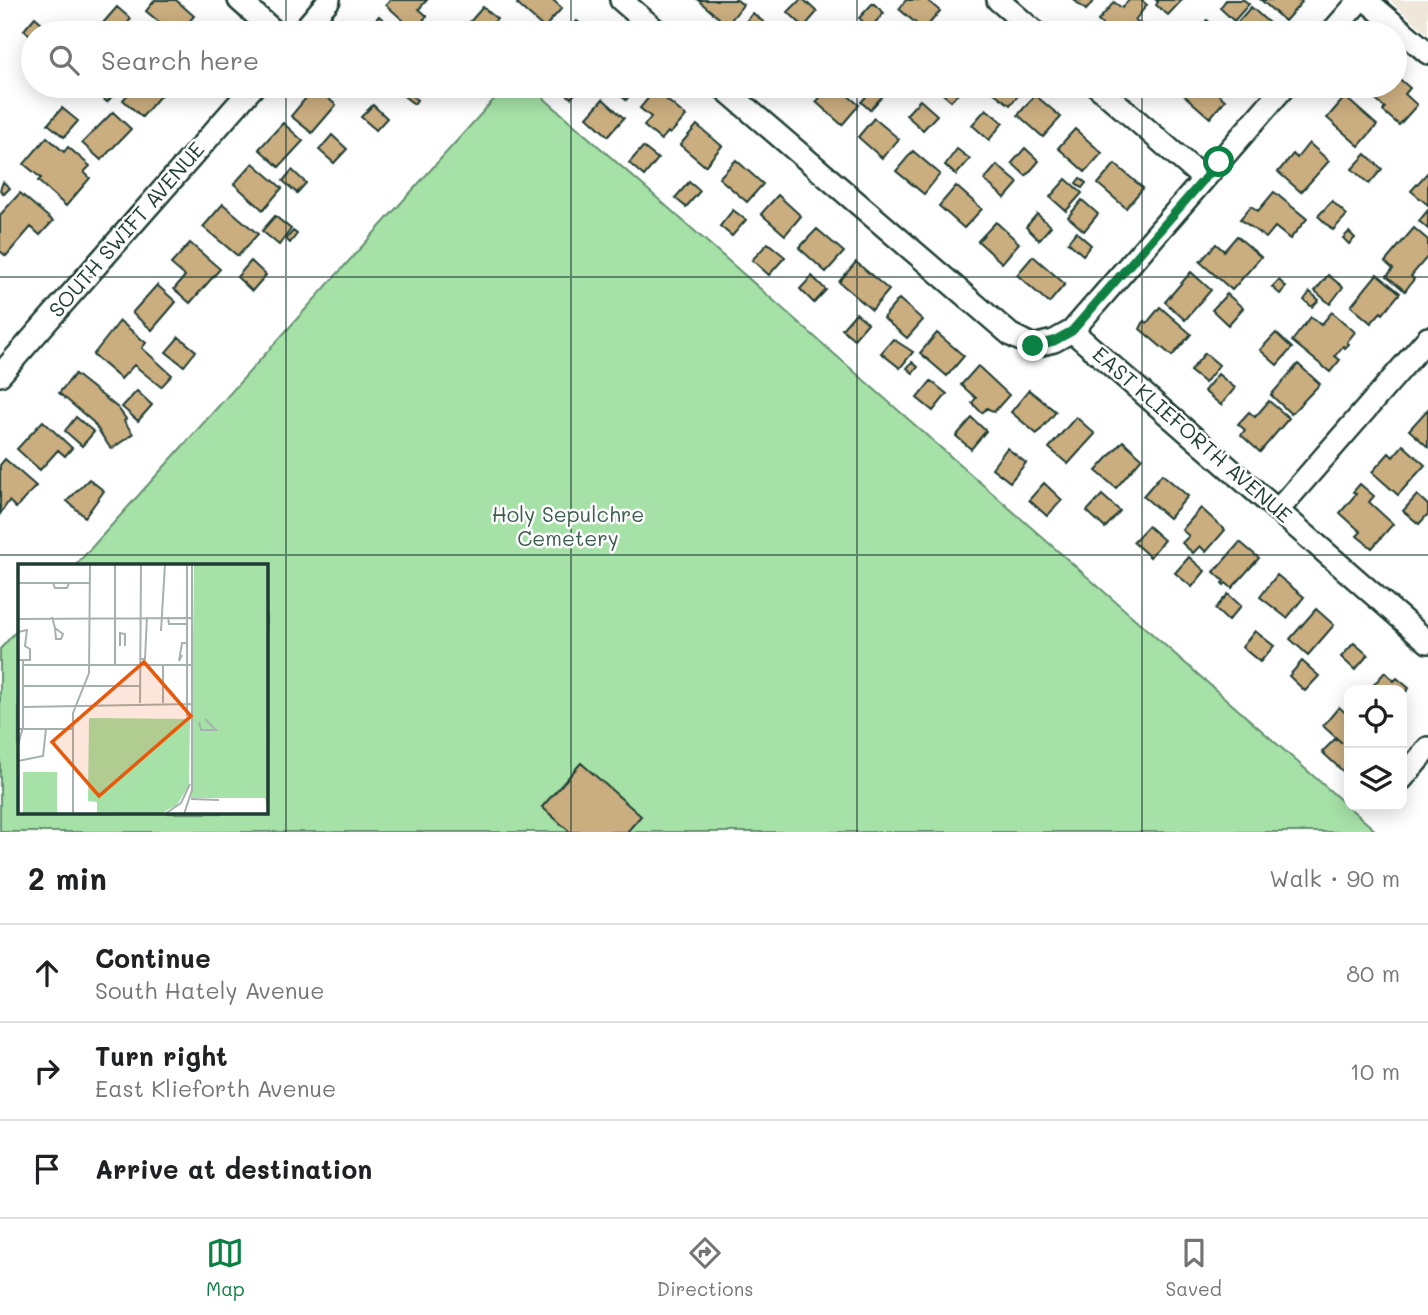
<!DOCTYPE html>
<meta charset="utf-8">
<style>
:root{--surface:#fff;--page:#f6f6f6;--text:#202124;--muted:#757577;--line:#e0e0e0;--accent:#0b8043}
body{margin:0;font-family:Mali,sans-serif;background:var(--page);color:var(--text)}
.controls{position:absolute;right:21px;bottom:21px;display:grid;overflow:hidden;border-radius:14px;box-shadow:0 4px 18px #0003}
.controls button{width:63px;height:63px;display:grid;place-items:center;padding:0;border:0;border-bottom:2px solid var(--line);background:var(--surface);color:var(--text);font:35px sans-serif}
.stop{position:absolute;width:21px;height:21px;margin:-16px;border:5px solid #0b8043;border-radius:50%;background:#fff}
.stop.end{background:#0b8043;border-color:#fff;box-shadow:0 2px 7px #0008}
.list{margin:0;padding:0;list-style:none}
h2{display:flex;justify-content:space-between;align-items:center;height:91px;margin:0;padding:0 28px;font-size:30px}
h2 small{font-size:23px;font-weight:400;color:var(--muted)}
.list li{display:grid;grid-template-columns:46px 1fr auto;gap:21px;align-items:center;box-sizing:border-box;height:98px;padding:0 28px;border-top:2px solid var(--line)}
.list b{display:block;font-size:26px;white-space:nowrap}
.list p{margin:0;font-size:23px;white-space:nowrap;color:var(--muted)}
.list em{font-size:23px;font-style:normal;color:var(--muted)}
.icon{flex:none;width:38px;height:38px;fill:none;stroke:currentColor;stroke-width:2;stroke-linecap:round;stroke-linejoin:round}
.map{position:relative;flex:none;width:1428px;height:832px;overflow:hidden}
.search{position:absolute;background:var(--surface);box-shadow:0 4px 18px #0003;left:21px;right:21px;top:21px;height:77px;display:flex;align-items:center;gap:18px;box-sizing:border-box;padding:0 24px;border-radius:38px;color:var(--muted);font-size:26px}
.sheet{height:385px;background:var(--surface)}
nav{display:flex;justify-content:space-around;align-items:center;box-sizing:border-box;height:98px;border-top:2px solid var(--line);background:var(--surface);font-size:19px;color:var(--muted)}
nav a{display:grid;justify-items:center;gap:4px}
nav .on{color:var(--accent)}
.map>svg:first-child{display:block}
.built{fill:#efe7d9}
.green{fill:#a6e1a7;stroke:#628f6e;stroke-width:2}
.building{fill:#cbae80;stroke:#1f3d34;stroke-width:2}
.lines{fill:none;stroke-linecap:round;stroke-linejoin:round}
.minor-casing{stroke:#1f3d34;stroke-width:26}
.minor{stroke:#fff;stroke-width:21}
.route{stroke:#0b8043;stroke-width:9}
.grid{fill:none;stroke:#1f3d34;stroke-width:2;stroke-opacity:0.55}
.labels{text-anchor:middle;stroke-width:5;stroke-linejoin:round;paint-order:stroke}
.street-label{font-size:21px;fill:#1f3d34;stroke:#fff}
.park-label{font-size:21px;fill:#3a5e4b;stroke:#fff}
.inset-road{fill:none;stroke:#a5b1ae;stroke-width:2}
.view{fill:#e8590c;fill-opacity:0.15;stroke:#e8590c;stroke-width:3.5}
.inset-edge{fill:none;stroke:#1f3d34;stroke-width:3.5}
</style>
<div class="map">
<svg width="1428" height="832" viewBox="0 0 1428 832">
<rect width="100%" height="100%" fill="#fff"/>
<filter id="ink" filterUnits="userSpaceOnUse"><feTurbulence type="fractalNoise" baseFrequency=".0143" numOctaves="2"/><feDisplacementMap in="SourceGraphic" scale="14" xChannelSelector="R" yChannelSelector="G"/><feConvolveMatrix kernelMatrix="1 2 1 2 8 2 1 2 1" color-interpolation-filters="sRGB"/></filter>
<g filter="url(#ink)">
<!-- built -->
<path class="built" d="M1389 0H1428V34Z"/>
<!-- green -->
<path class="green" d="M506 86H530L1377 832H0V649L19 628V813H266V566H75Z"/>
<!-- building -->
<path class="building" d="M155 0H176L194 16 179 33H172L146 11Z
M390 0H427L419 9 427 16 414 30 386 5Z
M521 0H553L562 8 544 28 517 4Z
M698 0H737L743 5 727 25Z
M800 0H804L817 12 804 27 788 12Z
M906 0H927L940 11 924 30 899 9Z
M1074 0H1095L1086 10Z
M1129 0H1141L1147 5 1135 20 1142 25 1135 33H1112L1098 21 1114 2 1122 8Z
M1156 0H1182L1168 15 1156 5 1158 2Z
M1226 0H1244L1249 4 1234 21 1220 8Z
M1261 0H1300L1302 2 1285 21Z
M873 3 884 13 870 28 859 18Z
M117 7 131 19 119 33H115L103 23Z
M483 7 497 19 485 33H480L469 23Z
M1251 7 1269 23 1260 33H1244L1235 25Z
M753 13 776 33H736Z
M379 16 398 33H364Z
M35 17 51 31 49 33H33V38L24 30Z
M1207 20 1222 33H1195Z
M577 21 591 33H566Z
M954 24 965 33H947Z
M899 25 908 32 907 33H898L895 31Z
M1395 75 1410 88 1405 94 1417 105 1399 125 1383 111 1385 108 1359 86H1395Z
M94 86H112L117 91 107 102 91 88Z
M135 86H162L166 89 142 117 123 100Z
M173 86H187L181 93Z
M334 86H350L343 94Z
M391 86H410L406 91 417 100 414 104Z
M557 86H582L571 98Z
M610 86H638L626 100Z
M797 86H814L806 94Z
M831 86H837L859 105 842 125 816 102Z
M871 86H885L889 89 870 110 861 102 866 97 863 95Z
M940 86H965L951 101 937 89Z
M990 86H1027L1010 105 990 90 992 88Z
M1182 86H1209L1225 100 1210 118 1178 90Z
M315 87 336 105 312 133 291 116Z
M655 90 686 116 670 134 668 132 661 140 644 126 651 117 640 108Z
M1035 95 1061 117 1043 137 1018 115Z
M1345 97 1377 125 1359 146 1327 118Z
M603 99 624 118 608 136 587 117Z
M920 100 937 115 923 130 906 115Z
M373 105 387 118 376 130 361 117Z
M62 108 78 121 64 137 48 124Z
M986 109 1003 123 989 140 972 125Z
M113 112 131 129 101 160 82 143Z
M874 118 899 139 882 158 858 137Z
M283 123 303 141 279 167 259 149Z
M697 125 722 146 705 166 680 145Z
M1075 129 1102 153 1085 172 1058 148Z
M332 135 347 149 334 163 319 150Z
M47 137 64 152 68 147 90 166 84 172 90 178 66 206 38 181 41 178 24 164Z
M1309 143 1329 161 1301 192 1278 172 1293 154 1297 158Z
M643 147 658 159 644 176 629 163Z
M1025 148 1039 161 1026 176 1012 163Z
M957 149 970 159 956 175 945 165Z
M913 151 940 174 924 194 896 171Z
M1366 154 1382 169 1369 184 1352 169Z
M736 160 763 184 747 202 719 178Z
M253 163 282 188 263 210 234 184Z
M1115 164 1143 188 1126 208 1098 184Z
M997 165 1018 183 1005 198 984 180Z
M292 170 306 183 297 193 283 181Z
M1428 172V205L1411 191Z
M1080 178 1086 183 1082 188 1076 183Z
M1066 179 1082 193 1066 211 1050 197Z
M3 182 10 188 4 194 0 190Z
M689 182 700 191 686 207 675 198Z
M956 186 982 209 964 228 939 206Z
M1274 192 1307 219 1290 239 1275 227 1266 238 1240 219 1251 206 1258 211Z
M20 193 53 221 40 235 31 227 6 256 0 251V215Z
M778 195 801 216 785 235 761 214Z
M1082 200 1098 214 1084 231 1068 217Z
M1332 201 1347 215 1333 230 1318 216Z
M223 204 258 234 238 256 203 227Z
M733 210 746 220 732 236 720 226Z
M1428 210V229L1419 221Z
M1037 214 1051 226 1039 240 1026 227Z
M275 216 291 229 279 245 262 231Z
M996 222 1019 243 1002 263 978 241Z
M1414 228 1428 240V256L1411 276 1414 279 1405 291 1387 276 1393 269 1385 262Z
M817 229 844 252 826 272 799 248Z
M293 231 297 234 290 243 286 239Z
M1076 232 1091 245 1083 255 1068 242Z
M1349 232 1355 238 1349 244 1343 238Z
M1237 236 1261 257 1232 290 1200 262 1216 244 1224 251Z
M190 243 220 269 190 303 174 289 185 276 171 264Z
M768 243 785 257 769 275 752 260Z
M1033 256 1065 284 1049 303 1017 275Z
M251 261 266 275 252 291 237 277Z
M856 262 889 290 872 310 839 282Z
M1191 272 1211 290 1185 320 1165 302Z
M1377 274 1400 293 1383 314 1381 312 1371 323 1351 306Z
M1328 275 1343 287 1330 304 1315 291Z
M812 276 826 290 814 303 800 289Z
M1279 280 1286 287 1280 294 1272 287Z
M157 285 176 302 152 330 132 313Z
M1310 292 1319 300 1312 307 1304 300Z
M1227 294 1243 308 1228 325 1212 310Z
M899 299 923 320 907 338 883 318Z
M1160 307 1191 334 1172 356 1140 329 1144 321 1147 323Z
M1332 312 1355 332 1347 342 1349 344 1345 348 1343 346 1335 356 1340 360 1330 372 1292 341 1311 317 1321 325Z
M856 313 868 323 854 339 842 329Z
M120 321 146 343 142 348 172 375 161 387 134 365 121 379 93 355Z
M937 333 964 356 947 376 920 353Z
M1276 333 1292 348 1277 365 1260 350Z
M179 337 196 351 184 366 166 352Z
M893 339 913 352 900 368 881 353Z
M1205 353 1219 365 1205 383 1190 371Z
M912 362 918 367 913 373 907 368Z
M1298 364 1320 384 1291 414 1271 395Z
M978 366 1009 395 994 412 987 408 982 413 972 403 976 398 961 385Z
M75 374 118 408 126 419 124 421 133 434 111 449 93 422 59 393Z
M1218 374 1235 388 1221 405 1204 391Z
M931 381 947 394 933 411 917 398Z
M1029 390 1056 412 1037 434 1011 412Z
M137 391 152 405 138 421 122 407Z
M1269 401 1289 418 1260 452 1241 435 1245 430 1238 424 1249 412 1255 417Z
M1428 409V447L1409 430Z
M76 417 94 432 82 446 65 431Z
M1076 417 1095 434 1068 464 1049 448Z
M972 418 986 431 971 449 956 436Z
M43 421 72 448 65 456 58 450 40 470 17 449Z
M1123 441 1142 458 1116 488 1096 471Z
M1403 445 1425 465 1398 495 1372 472 1389 453 1393 457Z
M1007 448 1026 463 1010 482 992 468Z
M5 459 36 486 16 508 9 501 0 514V465Z
M1162 474 1188 496 1169 518 1143 496Z
M89 479 104 491 85 517 67 501Z
M1044 483 1062 500 1047 516 1029 500Z
M1360 484 1374 496 1369 502 1393 524 1372 548 1357 536 1361 532 1340 513 1356 494 1353 492Z
M1102 495 1120 511 1105 528 1087 511Z
M1417 495 1428 505V514L1419 524 1403 511Z
M1201 508 1225 530 1206 552 1200 546 1193 553 1182 543 1189 536 1182 530Z
M1148 526 1164 540 1150 557 1133 542Z
M1240 542 1259 558 1232 588 1226 583 1224 585 1222 583 1224 581 1214 572Z
M1189 557 1205 571 1192 587 1175 573Z
M1277 575 1304 597 1287 618 1260 597Z
M1228 594 1241 606 1228 621 1215 609Z
M1316 609 1334 625 1308 655 1290 639Z
M1255 631 1274 646 1260 662 1242 647Z
M1354 643 1368 655 1355 670 1341 657Z
M1302 661 1319 676 1305 691 1289 676Z
M1385 672 1394 681 1397 678 1409 688 1402 696V690H1369Z
M1339 707 1349 716V770L1346 774 1322 752 1335 739 1342 743 1323 726Z
M581 763 641 816 627 832H570L542 807Z"/>
<g class="lines">
<defs>
<path id="minor" d="M239 0 276 33
M621 0 659 33
M998 0 1036 33
M1366 0 1428 53
M301 33 329 0
M1331 33 1360 0
M721 86 1011 335 1033 346 1054 341 1072 331 1428 642
M1097 86 1204 179
M1072 331 1285 86
M0 375 254 86
M1278 510 1428 338
M1402 779 1428 748"/>
</defs>
<!-- minor casing -->
<use href="#minor" class="minor-casing"/>
<!-- minor -->
<use href="#minor" class="minor"/>
</g>
</g>
<g class="lines" filter="url(#ink)">
<!-- route -->
<path class="route" d="M1033 346 1054 341 1072 331 1219 162"/>
</g>
<!-- grid -->
<path class="grid" d="M286 0V33M571 0V33M857 0V33M1142 0V33M286 86V832M571 86V832M857 86V832M1142 86V832M0 277H1428M0 555H1428"/>
<g class="labels">
<!-- street labels -->
<g class="street-label">
<text transform="translate(127 230) rotate(-49)" y="7">SOUTH SWIFT AVENUE</text>
<text transform="translate(1192 435) rotate(41)" y="7">EAST KLIEFORTH AVENUE</text>
</g>
<!-- park labels -->
<g class="park-label">
<text x="568" y="522">Holy Sepulchre<tspan x="568" dy="24">Cemetery</tspan></text>
</g>
</g>
<!-- overview -->
<g transform="translate(18 564)">
<rect width="250" height="250" fill="#fff"/>
<path d="M176 0H250V250L247 234H173ZM71 154 172 155 171 221 159 241 142 250H79V238L70 237ZM5 208H39V250H5Z" fill="#a6e1a7"/>
<path class="inset-road" d="M97 0V101M169 0V152M0 19H71M35 19 37 24H49L51 19M34 53 37 64 45 70 43 75H38L37 64M150 53 151 60H169M0 55 173 54M143 67 147 0M0 68 9 66 7 82 12 85V96H0M102 82V69L107 70V82M164 91 161 97 164 79H169M122 95H127L129 53M6 101H174M145 101V139M5 122H122M122 139 123 0M5 143 174 140M181 158 183 166H198L187 155M0 165H55M0 181 5 163V96M0 197 25 192 28 165M173 235 201 236M55 250V149L71 109 72 0M147 250 163 239 172 220M166 250 174 226V0"/>
<path class="view" d="M126 98 173 152 81 232 34 178Z"/>
<rect width="250" height="250" class="inset-edge"/>
</g>
</svg>
<div class="controls">
<button><svg class="icon" aria-label="locate" viewBox="0 0 24 24"><circle cx="12" cy="12" r="6"/><path d="M12 2v4M12 18v4M2 12h4M18 12h4"/></svg></button>
<button><svg class="icon" aria-label="layers" viewBox="0 0 24 24"><path d="M12 4l9 5-9 5-9-5zM3 14l9 5 9-5"/></svg></button>
</div>
<div class="stop" style="left:1219px;top:162px"></div>
<div class="stop end" style="left:1033px;top:346px"></div>
<div class="search"><svg class="icon" aria-label="search" viewBox="0 0 24 24"><circle cx="10" cy="10" r="6"/><path d="M15 15l6 6"/></svg>Search here</div>
</div>
<section class="sheet">
<h2>2 min<small>Walk · 90 m</small></h2>
<ul class="list">
<li><svg class="icon" aria-label="ahead" viewBox="0 0 24 24"><path d="M12 20V5M6 11l6-6 6 6"/></svg><div><b>Continue</b><p>South Hately Avenue</p></div><em>80 m</em></li>
<li><svg class="icon" aria-label="right" viewBox="0 0 24 24"><path d="M7 20v-9h11M14 6l5 5-5 5"/></svg><div><b>Turn right</b><p>East Klieforth Avenue</p></div><em>10 m</em></li>
<li><svg class="icon" aria-label="arrive" viewBox="0 0 24 24"><path d="M6 21V4h12l-3 4 3 4H6"/></svg><div><b>Arrive at destination</b></div></li>
</ul>
</section>
<nav>
<a class="on"><svg class="icon" aria-label="map" viewBox="0 0 24 24"><path d="M3 6l6-2 6 2 6-2v14l-6 2-6-2-6 2zM9 4v14M15 6v14"/></svg>Map</a>
<a><svg class="icon" aria-label="directions" viewBox="0 0 24 24"><path d="M12 3l9 9-9 9-9-9zM9 14v-3h6M13 9l2 2-2 2"/></svg>Directions</a>
<a><svg class="icon" aria-label="saved" viewBox="0 0 24 24"><path d="M7 4h10v16l-5-4-5 4z"/></svg>Saved</a>
</nav>
